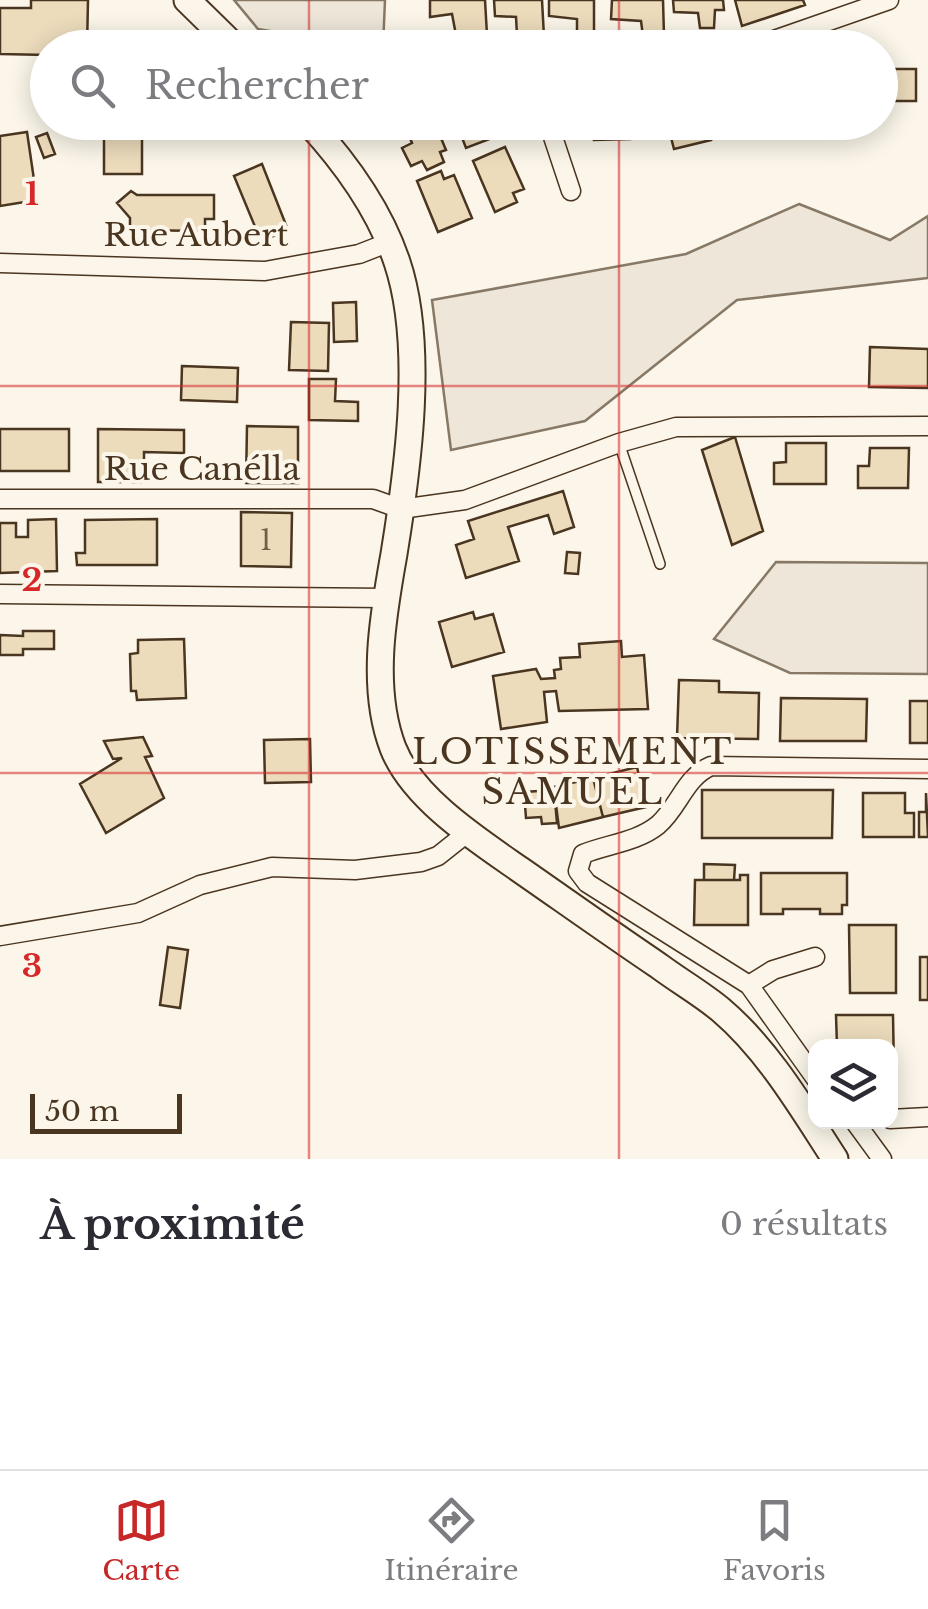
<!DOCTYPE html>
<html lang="fr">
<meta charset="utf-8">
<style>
:root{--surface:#fff;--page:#f7f7f7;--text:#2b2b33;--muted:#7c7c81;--line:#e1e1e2;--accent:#c62828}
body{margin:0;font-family:"Libre Baskerville",serif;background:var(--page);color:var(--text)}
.controls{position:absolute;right:30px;bottom:30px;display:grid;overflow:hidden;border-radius:20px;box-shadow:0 5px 25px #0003}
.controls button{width:90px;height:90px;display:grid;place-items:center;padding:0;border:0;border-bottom:2px solid var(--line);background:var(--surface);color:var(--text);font:50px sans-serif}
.scale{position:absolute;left:30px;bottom:25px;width:152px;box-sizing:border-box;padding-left:10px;border:5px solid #4a3520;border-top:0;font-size:28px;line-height:35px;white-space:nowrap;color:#4a3520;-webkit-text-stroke:8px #fbf6e9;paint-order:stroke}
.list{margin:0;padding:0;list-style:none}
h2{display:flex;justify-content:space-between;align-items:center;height:130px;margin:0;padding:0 40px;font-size:42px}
h2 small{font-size:32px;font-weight:400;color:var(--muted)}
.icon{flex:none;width:55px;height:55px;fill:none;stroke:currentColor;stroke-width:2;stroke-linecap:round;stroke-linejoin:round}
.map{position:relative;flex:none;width:928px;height:1159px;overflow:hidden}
.search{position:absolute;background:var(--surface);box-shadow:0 5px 25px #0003;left:30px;right:30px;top:30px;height:110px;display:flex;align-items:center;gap:25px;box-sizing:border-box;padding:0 35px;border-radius:55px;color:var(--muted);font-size:38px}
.sheet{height:310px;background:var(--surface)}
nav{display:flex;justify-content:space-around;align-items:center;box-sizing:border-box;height:140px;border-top:2px solid var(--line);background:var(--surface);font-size:28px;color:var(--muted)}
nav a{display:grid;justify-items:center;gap:5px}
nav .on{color:var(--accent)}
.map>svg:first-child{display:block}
.green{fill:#ede6d9;stroke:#887966;stroke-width:2.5}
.building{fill:#ecdcbc;stroke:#4a3520;stroke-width:2.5}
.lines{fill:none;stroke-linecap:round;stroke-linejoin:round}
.lane-casing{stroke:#4a3520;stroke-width:12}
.street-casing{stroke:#4a3520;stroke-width:21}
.secondary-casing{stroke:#4a3520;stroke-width:29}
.lane{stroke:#fbf6e9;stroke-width:9}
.street{stroke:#fbf6e9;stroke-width:18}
.secondary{stroke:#fbf6e9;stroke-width:25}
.grid{fill:none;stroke:#d62828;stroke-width:2.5;stroke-opacity:0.55}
.labels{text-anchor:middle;stroke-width:8;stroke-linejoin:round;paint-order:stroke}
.number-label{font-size:28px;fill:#725f47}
.street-label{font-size:32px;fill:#4a3520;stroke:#fbf6e9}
.neighbourhood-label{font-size:35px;letter-spacing:2.5px;fill:#4a3520;stroke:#fbf6e9}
.grid-label{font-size:32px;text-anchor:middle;font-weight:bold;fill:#d62828;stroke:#fbf6e9;stroke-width:8;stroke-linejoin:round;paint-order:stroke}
</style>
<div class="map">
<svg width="928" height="1159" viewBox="0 0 928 1159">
<rect width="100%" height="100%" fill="#fbf6e9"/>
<!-- green -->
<path class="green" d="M234 0H385L383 47H364L258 29Z
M799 204 890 240 928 216V278L737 300 585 421 451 450 432 300 686 254Z
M776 562 928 563V674L790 673 714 639Z"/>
<!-- building -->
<path class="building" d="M31 0H88L87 48H48V55L0 54V8H31Z
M430 0H485L487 35H456L452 14 430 17Z
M494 0H542L544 37 517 35 516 17 495 16Z
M549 0H594V31L577 32V19L549 16Z
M612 0H663L664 36H643L641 21 611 19Z
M673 0H723L724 10H715L714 28H700L698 13 674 12Z
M735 0H803L805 5 742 26Z
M880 69H916V101H880Z
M393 122H431L424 125 429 136 438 131 446 150 440 152 444 162 427 170 422 161 411 166 402 148 412 143 407 131 399 135Z
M456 122H496L500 135 466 148Z
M594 122H638V129L630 130V139L594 140Z
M667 122H706L711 140 674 149Z
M27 132 37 200 0 206V136Z
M47 133 55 154 44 158 36 137Z
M104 135H142V174H104Z
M505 147 524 189 513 193 517 202 495 212 473 161Z
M262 164 288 230 261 241 234 176Z
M441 171 444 179 454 175 472 218 438 232 417 181Z
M131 191 137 195H214V219H205V231L130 230V218L117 203Z
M356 302 357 341 334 342 333 303Z
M291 322 329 323 328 371 289 370Z
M870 347 928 349V388L869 387Z
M182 366 238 368 237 402 181 400Z
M309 379H336L335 401 358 402V421L309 420Z
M247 426 298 427V483H246Z
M0 429H69V471H0Z
M98 429 184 430V453L144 452V482H98Z
M735 437 763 531 732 545 702 450Z
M786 443H826V484H774V463L786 462Z
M870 448H909L908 488H858V466H869Z
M563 491 574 527 554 534 548 515 508 527 519 561 466 578 456 545 474 539 468 521Z
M241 512 292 513 291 567 241 566Z
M56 519 57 571 0 573V523H16V537H28V520Z
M157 519V565H77L76 553H85V520Z
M567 552 580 553 578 574 565 573Z
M473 612 475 619 493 614 504 652 452 667 439 622Z
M23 631H54V649H23V655H0V635L23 636Z
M184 639 186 698 137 700 136 691H131L130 654 138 653V640Z
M621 641 622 657 644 655 648 709 559 711 556 691 544 692 547 722 501 729 493 676 536 669 541 679 555 678 554 670 561 669 560 658 580 657 579 644Z
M679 680 719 681V692L759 693 758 739 677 738Z
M781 698 867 699 866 741H780Z
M910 701H928V743H910Z
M143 737 152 756 145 757 164 798 106 833 80 784 122 758 113 759 104 741Z
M310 739 311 782 265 783 264 740Z
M637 767 646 807 603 817 593 778Z
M593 778 603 817 559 828 554 790 550 788Z
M554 790 557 823 542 824 541 817 526 818 524 792Z
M702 790H833L832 838H702Z
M863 793H905V813H914V837H863Z
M926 793 928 837H919V812H926Z
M704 864 735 865 734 880H704Z
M761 873H847V905H842V914H820V909H783V914H761Z
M740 875H748V925H694L695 880H740Z
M849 925H896V993H850Z
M168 947 188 950 180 1008 160 1005Z
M920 957H928V1000H920Z
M836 1015H893L894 1072 890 1075V1046H837Z"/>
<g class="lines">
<defs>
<path id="lane" d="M619 443 660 564"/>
<path id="street" d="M751 48 889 0
M548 122 571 191
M0 263 265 271 359 254 390 242
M0 499H373L401 509 465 500 619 443 676 427 928 426
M0 594 386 598
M0 936 138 913 200 885 272 867 355 870 421 862 438 856 467 833
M749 985 773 970 815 957
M816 1079 749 985 587 883 578 871 583 854C608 844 637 842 658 825 679 807 685 777 711 766L928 769
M890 1119 928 1117
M855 1122 882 1159"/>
<path id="secondary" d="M187 0 236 48
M308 122C344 161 380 211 397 262 425 345 408 468 394 554 383 615 370 688 393 748 413 799 479 841 522 871 568 903 613 935 659 966 679 981 702 994 721 1010 768 1050 802 1108 835 1159"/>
</defs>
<!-- lane casing -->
<use href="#lane" class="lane-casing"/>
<!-- street casing -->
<use href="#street" class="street-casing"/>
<!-- secondary casing -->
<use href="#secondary" class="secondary-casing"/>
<!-- lane -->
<use href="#lane" class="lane"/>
<!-- street -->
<use href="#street" class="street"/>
<!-- secondary -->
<use href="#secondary" class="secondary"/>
</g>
<!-- grid -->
<path class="grid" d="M309 0V48M619 0V48M309 122V1159M619 122V1159M0 386H928M0 773H928"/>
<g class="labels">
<!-- number labels -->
<g class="number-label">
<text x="266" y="550">1</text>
</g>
<!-- street labels -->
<g class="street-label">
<text x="196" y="246">Rue Aubert</text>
<text x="202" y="480">Rue Canélla</text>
</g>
<!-- neighbourhood labels -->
<g class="neighbourhood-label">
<text x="573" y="764">LOTISSEMENT<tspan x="573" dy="40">SAMUEL</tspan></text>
</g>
</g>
<g class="grid-label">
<text x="32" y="205">1</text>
<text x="32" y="591">2</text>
<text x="32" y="977">3</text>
</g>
</svg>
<div class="controls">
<button><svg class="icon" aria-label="layers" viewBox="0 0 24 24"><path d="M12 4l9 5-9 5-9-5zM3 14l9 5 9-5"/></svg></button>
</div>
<div class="scale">50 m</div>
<div class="search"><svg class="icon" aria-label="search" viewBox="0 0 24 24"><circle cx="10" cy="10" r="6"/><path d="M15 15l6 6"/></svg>Rechercher</div>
</div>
<section class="sheet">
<h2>À proximité<small>0 résultats</small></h2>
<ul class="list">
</ul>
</section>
<nav>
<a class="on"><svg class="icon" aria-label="map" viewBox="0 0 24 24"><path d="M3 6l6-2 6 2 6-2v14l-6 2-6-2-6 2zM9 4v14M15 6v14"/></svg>Carte</a>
<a><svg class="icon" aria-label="directions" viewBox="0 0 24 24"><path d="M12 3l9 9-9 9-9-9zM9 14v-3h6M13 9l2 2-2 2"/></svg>Itinéraire</a>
<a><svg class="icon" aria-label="saved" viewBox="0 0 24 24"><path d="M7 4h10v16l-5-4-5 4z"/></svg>Favoris</a>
</nav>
